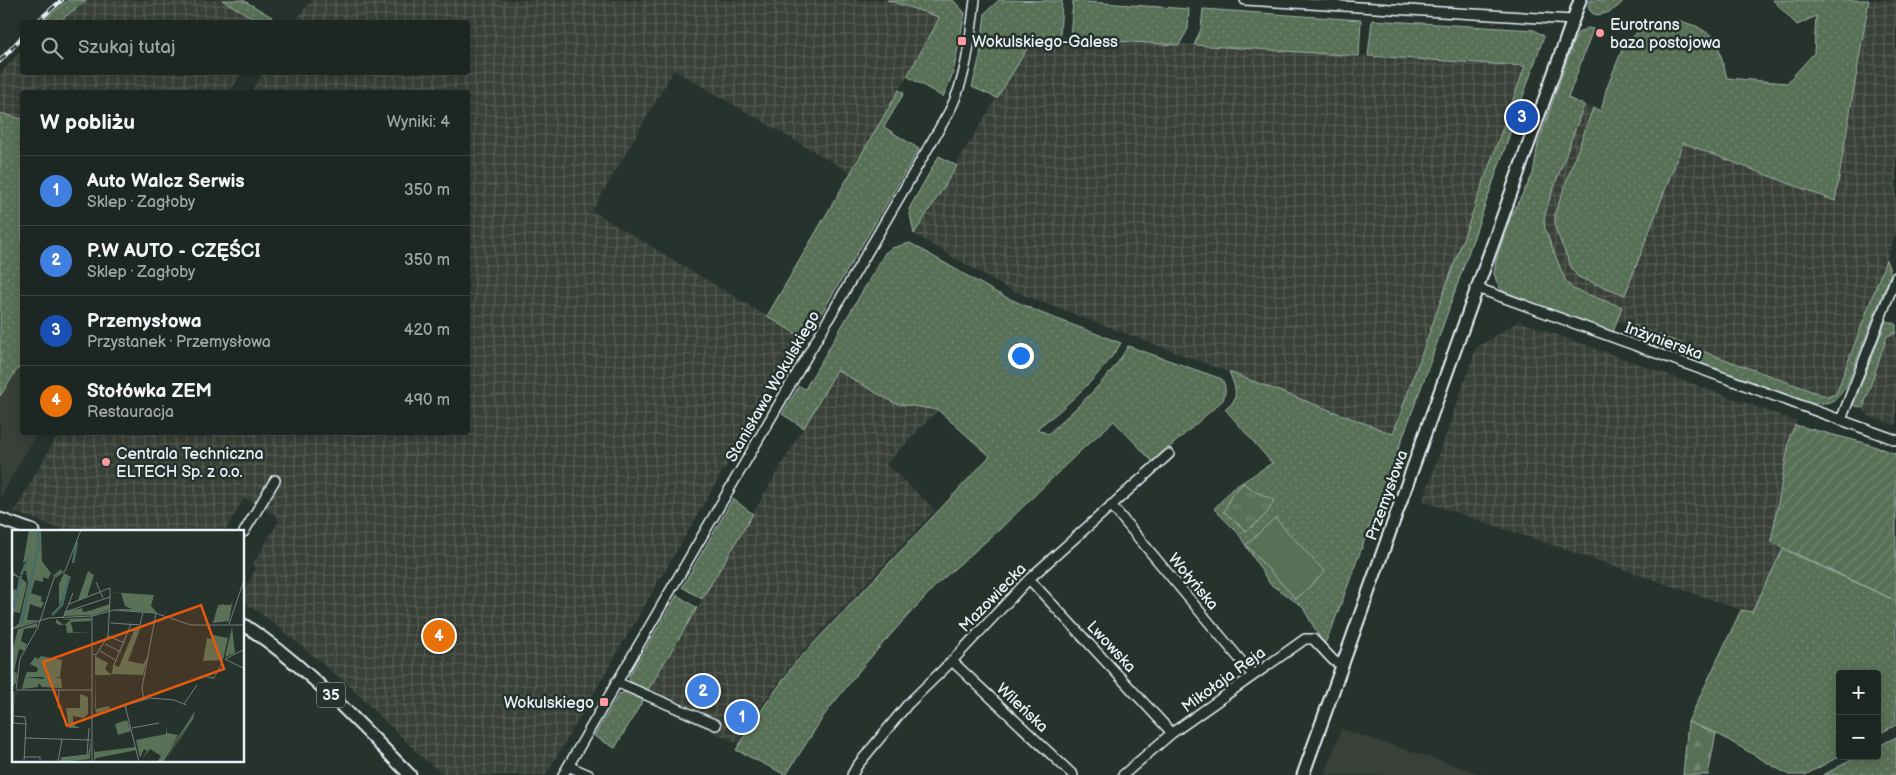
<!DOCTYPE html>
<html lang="pl">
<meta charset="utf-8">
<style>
:root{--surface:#1c2622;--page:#29322f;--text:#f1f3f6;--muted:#a0a5a5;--line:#3a4340;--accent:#ff9aa2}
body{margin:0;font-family:"Balsamiq Sans",sans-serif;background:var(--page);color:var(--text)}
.controls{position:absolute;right:15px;bottom:15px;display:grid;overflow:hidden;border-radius:5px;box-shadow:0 2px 12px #0003}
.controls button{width:45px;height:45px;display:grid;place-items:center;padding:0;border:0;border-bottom:1px solid var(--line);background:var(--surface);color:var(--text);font:25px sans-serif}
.you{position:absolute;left:1020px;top:355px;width:18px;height:18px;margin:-12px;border:4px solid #fff;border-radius:50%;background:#1a73e8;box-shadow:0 0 0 8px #1a73e833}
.badge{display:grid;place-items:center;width:32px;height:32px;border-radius:50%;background:var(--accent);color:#fff;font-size:16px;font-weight:700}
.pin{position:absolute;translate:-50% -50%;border:2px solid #fff;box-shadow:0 1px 5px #0006}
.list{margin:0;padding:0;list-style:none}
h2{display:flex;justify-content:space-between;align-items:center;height:65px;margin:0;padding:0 20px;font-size:21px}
h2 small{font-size:16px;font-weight:400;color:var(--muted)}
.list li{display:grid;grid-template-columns:32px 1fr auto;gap:15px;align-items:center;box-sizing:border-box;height:70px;padding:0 20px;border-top:1px solid var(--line)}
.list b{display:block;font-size:19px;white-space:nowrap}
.list p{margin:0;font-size:16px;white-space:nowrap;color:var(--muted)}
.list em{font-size:16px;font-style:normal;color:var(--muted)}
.icon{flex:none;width:28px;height:28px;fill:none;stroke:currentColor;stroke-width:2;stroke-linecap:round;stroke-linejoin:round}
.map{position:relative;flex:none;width:1896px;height:775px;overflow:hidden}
.search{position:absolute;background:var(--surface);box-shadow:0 2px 12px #0003;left:20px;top:20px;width:450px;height:55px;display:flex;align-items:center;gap:12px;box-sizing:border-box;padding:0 18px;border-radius:5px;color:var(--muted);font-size:19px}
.panel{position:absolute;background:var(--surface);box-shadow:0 2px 12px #0003;left:20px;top:90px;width:450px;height:345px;border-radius:5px}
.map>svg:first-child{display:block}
.built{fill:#394037}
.industrial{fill:url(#industrial-grid)}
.grass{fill:url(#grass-dots);stroke:#a0b1a8}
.forest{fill:url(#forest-firs);stroke:#a0b1a8}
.park{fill:url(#park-tufts);stroke:#a0b1a8}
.garden{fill:url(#garden-furrows);stroke:#a0b1a8}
.pitch{fill:#587157;stroke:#a0b1a8}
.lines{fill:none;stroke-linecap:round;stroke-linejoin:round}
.minor-casing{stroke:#e8f1f8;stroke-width:12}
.major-casing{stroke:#e8f1f8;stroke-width:15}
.minor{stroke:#26332d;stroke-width:9}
.major{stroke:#26332d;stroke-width:11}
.rail-casing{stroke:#e8f1f8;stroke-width:4.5}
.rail{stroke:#26332d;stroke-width:2.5;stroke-dasharray:8;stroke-linecap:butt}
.poi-dot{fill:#ff9aa2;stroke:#26332d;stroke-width:2}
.labels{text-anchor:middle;stroke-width:5;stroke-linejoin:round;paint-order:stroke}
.shield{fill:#26332d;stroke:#aeb8bb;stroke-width:1}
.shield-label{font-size:15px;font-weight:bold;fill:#e8f1f8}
.poi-label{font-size:16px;fill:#e8f1f8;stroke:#26332d;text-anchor:start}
.street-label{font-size:16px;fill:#e8f1f8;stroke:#26332d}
.inset-river{fill:none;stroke:#476b6a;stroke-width:2.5}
.inset-road{fill:none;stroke:#747f7e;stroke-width:1}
.view{fill:#e8590c;fill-opacity:0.15;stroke:#e8590c;stroke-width:2.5}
.inset-edge{fill:none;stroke:#e8f1f8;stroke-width:2.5}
</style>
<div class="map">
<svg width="1896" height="775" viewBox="0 0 1896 775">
<defs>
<pattern id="industrial-grid" width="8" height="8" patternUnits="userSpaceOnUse" patternTransform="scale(1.25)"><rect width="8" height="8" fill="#394037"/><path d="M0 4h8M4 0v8" fill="none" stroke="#565c55"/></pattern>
<pattern id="grass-dots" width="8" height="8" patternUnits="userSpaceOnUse" patternTransform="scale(1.25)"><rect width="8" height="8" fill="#587157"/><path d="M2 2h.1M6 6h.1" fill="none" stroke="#708670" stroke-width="1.8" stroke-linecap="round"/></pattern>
<pattern id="forest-firs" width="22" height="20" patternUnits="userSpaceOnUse" patternTransform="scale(1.25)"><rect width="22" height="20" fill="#587157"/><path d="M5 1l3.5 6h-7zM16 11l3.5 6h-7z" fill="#708670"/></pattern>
<pattern id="park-tufts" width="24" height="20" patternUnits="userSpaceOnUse" patternTransform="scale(1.25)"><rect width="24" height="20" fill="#587157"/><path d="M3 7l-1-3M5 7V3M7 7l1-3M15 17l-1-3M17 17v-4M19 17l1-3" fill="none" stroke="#708670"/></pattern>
<pattern id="garden-furrows" width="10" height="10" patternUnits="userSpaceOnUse" patternTransform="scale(1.25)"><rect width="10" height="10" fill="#587157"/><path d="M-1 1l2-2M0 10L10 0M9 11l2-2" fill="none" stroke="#708670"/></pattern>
</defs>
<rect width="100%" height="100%" fill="#26332d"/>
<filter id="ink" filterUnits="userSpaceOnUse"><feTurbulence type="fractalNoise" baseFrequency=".02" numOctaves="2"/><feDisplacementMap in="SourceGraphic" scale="10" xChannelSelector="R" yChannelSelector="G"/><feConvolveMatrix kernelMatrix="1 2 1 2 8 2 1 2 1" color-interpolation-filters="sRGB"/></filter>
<g filter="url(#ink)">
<!-- built -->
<path class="built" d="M18 368 22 371V432L37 433 0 498V396Z
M1341 729 1485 775H1325Z"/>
<!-- industrial -->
<path class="industrial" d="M87 0H222L260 22H58Z
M312 0H887L939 17 936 25 851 173 674 70 592 211 801 337 546 775H444L423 758 344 681 268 619 244 602V590L256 569 254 562 279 521 275 515 244 498 225 531H67L14 512 59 433 468 432V92H251L263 73 468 72V22H294Z
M1869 0H1896V233L1836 394 1828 397 1617 321 1514 250 1568 99 1835 201Z
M1035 35 1525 66 1393 434 1010 290 914 234Z
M22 51V72L242 73 230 92H22V119L0 113V74L14 58Z
M1519 321 1796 421 1790 436 1771 542 1783 549 1751 613 1423 501 1476 348Z
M1896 333V425L1869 416 1863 408 1887 336Z
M845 357 938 410 886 464 935 510 802 652 769 695 738 743 643 700Z"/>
<!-- grass -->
<path class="grass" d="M68 0H87L58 22H42Z
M222 0H243L272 17 269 22H260Z
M887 0H953L965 13 953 73 943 97 907 76 936 25 939 17Z
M999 0 1062 1 1060 37 1035 36 997 98 972 87 980 56 985 13Z
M1589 0H1624C1616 12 1585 26 1589 0Z
M1773 0H1869L1835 201 1683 143 1625 295 1578 277 1572 269 1555 228V213L1593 108 1601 111 1606 90 1624 45 1644 26 1677 20 1696 26 1716 38 1727 78 1787 83 1814 53 1816 16 1797 25Z
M1073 1 1189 9 1188 29 1179 45 1070 38Z
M1203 9 1361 20 1359 56 1194 45 1201 29Z
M1372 20 1534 30 1544 36 1425 377 1332 628 1324 645 1302 606 1270 584 1238 533 1214 509 1232 489 1272 463 1225 409C1241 400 1235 385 1229 372L1393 434 1525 66 1368 56Z
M1588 28 1593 29 1568 98 1584 105 1548 204 1544 220 1545 229 1565 280 1573 289 1622 307 1613 332 1509 296 1500 288 1496 280 1494 273 1496 260 1511 216 1533 174 1538 144 1573 43 1578 33Z
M899 90 904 93 884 127 919 149 811 331 801 337 767 316Z
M0 113 22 119V371L18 368 0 396Z
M939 156 957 166 914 234 909 209Z
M910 243 997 293 1041 313 1121 343C1107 367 1080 393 1058 412 1051 418 1043 423 1037 429L1048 434C1075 409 1111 378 1128 346L1222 379C1226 386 1226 392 1223 400L1153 462 1114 421 1078 453 999 530 939 582 901 623 863 666 825 714 786 775 736 750 755 719 795 663 990 456 938 410 894 403 837 370 804 428 782 414 799 386 805 389 885 253 892 248Z
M1886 260 1891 273 1846 387C1835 402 1832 403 1813 404L1628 336 1631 325 1828 397 1836 394Z
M1886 321 1896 324V333L1887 336 1863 408 1853 405Z
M733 499 753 514 702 599 682 587Z
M1783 549 1896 601V725L1877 735V674H1840V756L1805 775H1789L1716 733 1688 722 1741 610 1752 612Z
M677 595 697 608 648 690 630 682 629 676Z
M626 692 643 700 615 748 594 736 619 694Z
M1896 737V775H1823L1859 756H1877V747Z"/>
<!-- forest -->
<path class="forest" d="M1688 722 1716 733 1708 775H1683Z"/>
<!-- park -->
<path class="park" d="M1243 483 1256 492 1274 500C1270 513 1257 523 1246 531L1224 512 1231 496Z"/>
<!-- garden -->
<path class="garden" d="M1795 425 1865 443 1896 454V601L1771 542 1790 436Z"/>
<!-- pitch -->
<path class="pitch" d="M1275 518 1325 572 1296 599 1246 545Z"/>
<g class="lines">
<defs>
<path id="minor" d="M1245 0 1572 20
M1477 288 1896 440
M1841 420 1896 277
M1111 505 1253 675
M244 532 275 480
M1029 579 1172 733
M952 661 1073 775
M616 682 716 725
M568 766 589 775
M563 775 949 112C967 78 970 38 975 0
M852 775 857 766 908 704 952 661 1029 579 1169 454
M1123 775 1172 733 1305 639H1313L1334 661 1343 665"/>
<path id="major" d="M0 519 33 531
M244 625C307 666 357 722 410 775
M1303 775 1580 0"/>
</defs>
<!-- minor casing -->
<use href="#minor" class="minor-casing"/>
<!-- major casing -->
<use href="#major" class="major-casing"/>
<!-- minor -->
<use href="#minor" class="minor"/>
<!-- major -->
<use href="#major" class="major"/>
<defs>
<path id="rail" d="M37 22 62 0
M0 61 22 37"/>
</defs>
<!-- rail casing -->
<use href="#rail" class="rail-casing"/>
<!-- rail -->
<use href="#rail" class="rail"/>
</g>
</g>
<!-- markers -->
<g class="poi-dot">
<circle cx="1600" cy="33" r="5"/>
<rect x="957" y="36" width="10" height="10" rx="2.5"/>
<circle cx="106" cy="462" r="5"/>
<rect x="599" y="697" width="10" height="10" rx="2.5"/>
</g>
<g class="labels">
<!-- shield labels -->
<rect class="shield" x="317" y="682.5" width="28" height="25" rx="4"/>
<g class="shield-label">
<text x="331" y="700">35</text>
</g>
<!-- poi labels -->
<g class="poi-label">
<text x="1610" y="30">Eurotrans<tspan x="1610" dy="18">baza postojowa</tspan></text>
<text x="972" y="47">Wokulskiego-Galess</text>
<text x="116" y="459">Centrala Techniczna<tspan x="116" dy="18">ELTECH Sp. z o.o.</tspan></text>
<text x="594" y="708" text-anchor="end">Wokulskiego</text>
</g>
<!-- street labels -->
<g class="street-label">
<text transform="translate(1664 340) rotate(20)" y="6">Inżynierska</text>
<text transform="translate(772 386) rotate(-60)" y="6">Stanisława Wokulskiego</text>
<text transform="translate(1386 495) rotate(-70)" y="6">Przemysłowa</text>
<text transform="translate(1194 581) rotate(50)" y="6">Wołyńska</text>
<text transform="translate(992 597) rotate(-46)" y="6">Mazowiecka</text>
<text transform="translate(1112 646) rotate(47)" y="6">Lwowska</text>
<text transform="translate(1223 679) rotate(-36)" y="6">Mikołaja Reja</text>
<text transform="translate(1023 707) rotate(43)" y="6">Wileńska</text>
</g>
</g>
<!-- overview -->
<g transform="translate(12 530)">
<rect width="232" height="232" fill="#26332d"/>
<path d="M17 0H21L24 16 21 0H29L30 31 41 46 49 39 50 42 42 47 39 43 36 49 31 47V52L23 50 19 63 30 67 29 71 32 73 29 78 18 74 15 90H26L0 99 7 93 16 53 14 41H11L17 29 11 33ZM0 41 15 53 8 83 2 82 0 91V59L5 60 7 48 0 45ZM99 62 142 65 139 76 145 83 99 79H120L113 76 109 63ZM221 68 217 91 201 93 206 75H219ZM98 74 97 80 81 85 52 86 53 82 70 78 71 82 77 81ZM79 88V91L59 92 61 102H79L55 103 54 95H47L44 93V89L52 95 59 90 49 89ZM25 93V97L12 99 9 111 15 114 12 121 7 119 2 142 5 143 4 153 0 158V122L6 99ZM220 97 223 123 213 127 218 106ZM123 98 128 99 116 131 131 134 135 128 131 145 99 144 102 135 107 137ZM201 105 216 108 211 130 210 134 202 149 189 146 202 147 211 130 191 131 195 108 199 109ZM29 126 50 130 48 147H13L15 142H25L26 138 18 134 23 127 26 129ZM83 126 96 133 93 139 99 145H83L84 179 97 176 98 179 84 183 83 177ZM68 164 76 167V184L72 188 61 186V192L65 193 62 195 68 198H57L54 178H68ZM183 181 181 189 153 232 179 190 151 232H145L149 226 138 219 130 229 135 221 132 219 128 228 124 210 154 204 155 194V203L166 205 159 218ZM79 210 78 229 47 232 50 228 76 225ZM123 217 125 220 84 228 82 232V218L83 222Z" fill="#587157"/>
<path d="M115 190 119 201 106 205 103 194Z" fill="#587157"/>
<path d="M76 41 82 45 75 67 66 70ZM52 43 59 47 47 77V54ZM32 146 49 148 50 158 30 157 27 153 26 157 10 159 13 147 31 149Z" fill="#587157"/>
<path d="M208 75 212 74 215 78 212 91 208 92 205 89Z" fill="#587157"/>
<path class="inset-river" d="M61 33 65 12M9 45 16 29M2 78 9 46M40 85 50 75 57 47M9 96 27 14 25 0"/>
<path class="inset-road" d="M84 52 91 68M53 82 98 67V58L57 74M80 86V232M51 88 61 63M99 93 128 95 131 82M217 94 233 47M0 99 37 88 80 86 102 80 143 83 179 95H233M96 106 113 113M93 114 109 122M88 121 105 131M81 124 84 125 96 106 98 67M213 129 233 119M213 129 233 139M101 137 119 94M4 159 8 129 26 97 42 48 53 41 69 0M4 160H80M2 161 1 193 14 194 12 232M132 170 130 158 144 83M172 174 185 155M113 175 127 232M46 178 47 160M81 185 138 168 162 170 174 175M2 186 13 187 14 194M120 198 147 193M13 208 79 210M12 227H28V232M49 228 75 225 77 198M46 232 50 209"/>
<path class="view" d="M189 75 212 139 55 196 31 132Z"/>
<rect width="232" height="232" class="inset-edge"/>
</g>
</svg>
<div class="controls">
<button>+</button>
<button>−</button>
</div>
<div class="you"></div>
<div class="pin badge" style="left:742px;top:717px;background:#3f7fe0">1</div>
<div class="pin badge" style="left:703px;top:691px;background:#3f7fe0">2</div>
<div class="pin badge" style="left:1522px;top:117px;background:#1a4fb4">3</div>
<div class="pin badge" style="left:439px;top:636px;background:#e8710a">4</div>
<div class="search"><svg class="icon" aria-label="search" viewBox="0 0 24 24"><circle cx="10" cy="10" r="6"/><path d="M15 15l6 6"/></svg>Szukaj tutaj</div>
<section class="panel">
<h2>W pobliżu<small>Wyniki: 4</small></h2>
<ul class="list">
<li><span class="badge" style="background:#3f7fe0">1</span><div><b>Auto Walcz Serwis</b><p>Sklep · Zagłoby</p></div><em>350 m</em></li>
<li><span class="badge" style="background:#3f7fe0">2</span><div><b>P.W AUTO - CZĘŚCI</b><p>Sklep · Zagłoby</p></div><em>350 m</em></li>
<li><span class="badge" style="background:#1a4fb4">3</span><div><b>Przemysłowa</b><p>Przystanek · Przemysłowa</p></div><em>420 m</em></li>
<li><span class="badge" style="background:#e8710a">4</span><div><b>Stołówka ZEM</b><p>Restauracja</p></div><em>490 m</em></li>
</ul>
</section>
</div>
